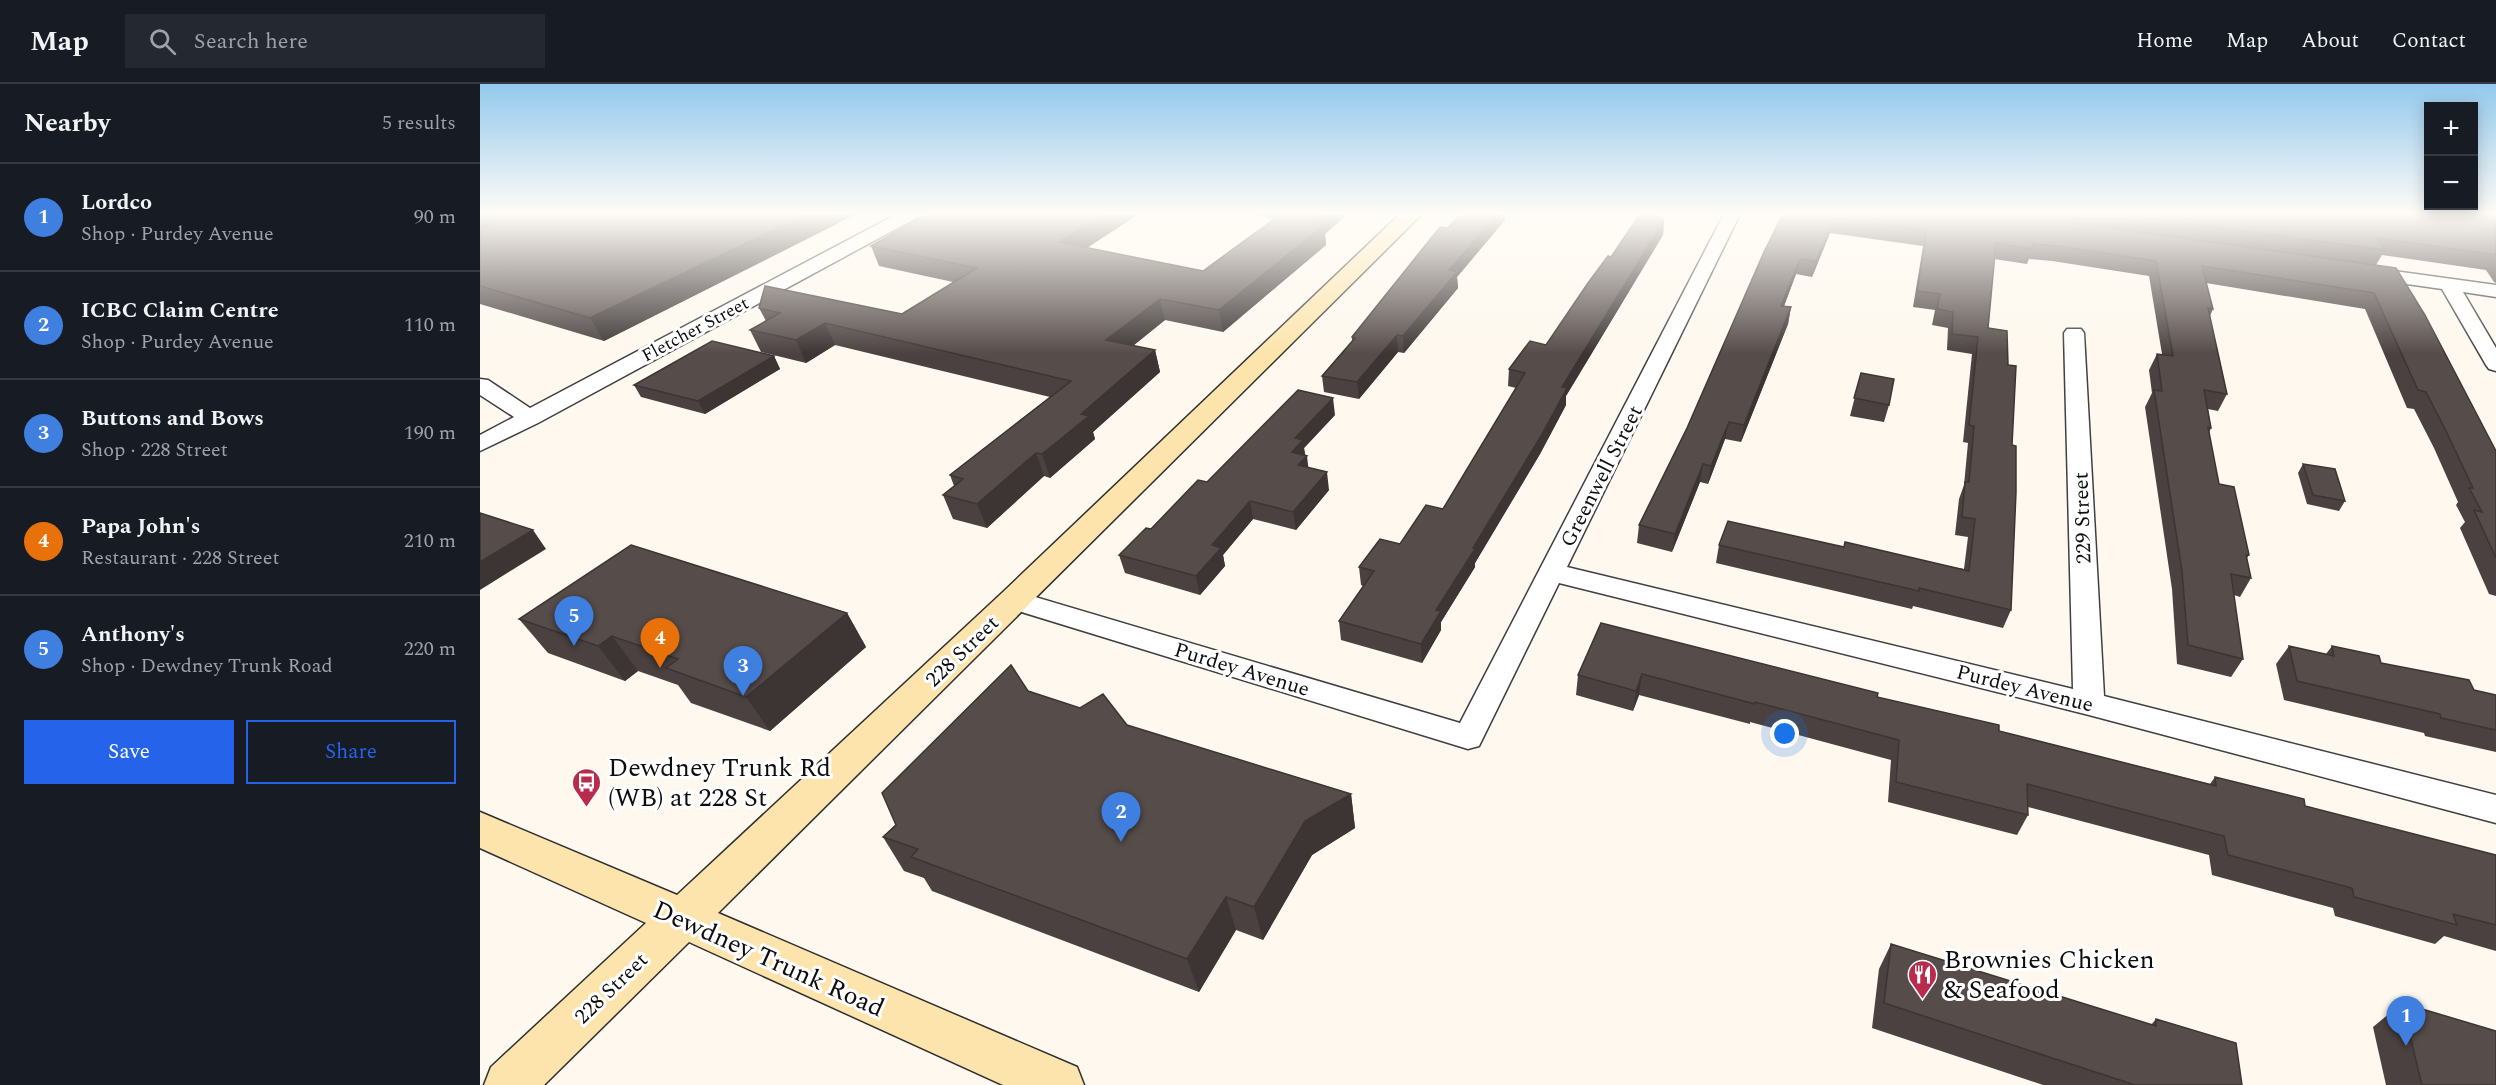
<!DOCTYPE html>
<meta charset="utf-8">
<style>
:root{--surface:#171b24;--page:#242831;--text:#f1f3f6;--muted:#9ea1a6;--line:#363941;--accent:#2563eb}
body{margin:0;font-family:Spectral,serif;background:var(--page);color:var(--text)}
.controls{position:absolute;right:18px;top:18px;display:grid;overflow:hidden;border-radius:0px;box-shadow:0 3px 15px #0003}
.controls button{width:54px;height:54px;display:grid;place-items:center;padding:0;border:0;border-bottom:2px solid var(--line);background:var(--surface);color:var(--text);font:30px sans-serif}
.you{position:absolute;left:1305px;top:650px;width:21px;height:21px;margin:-15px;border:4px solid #fff;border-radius:50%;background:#1a73e8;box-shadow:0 0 0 9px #1a73e833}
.badge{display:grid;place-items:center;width:39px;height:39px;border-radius:50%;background:var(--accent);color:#fff;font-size:20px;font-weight:700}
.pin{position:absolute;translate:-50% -50px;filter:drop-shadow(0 2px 3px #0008)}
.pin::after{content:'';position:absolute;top:32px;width:21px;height:18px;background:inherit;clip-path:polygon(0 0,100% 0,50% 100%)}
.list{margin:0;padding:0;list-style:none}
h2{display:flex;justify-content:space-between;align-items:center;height:78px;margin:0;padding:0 24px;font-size:26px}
h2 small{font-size:20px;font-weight:400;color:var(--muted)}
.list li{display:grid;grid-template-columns:39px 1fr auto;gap:18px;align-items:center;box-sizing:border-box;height:108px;padding:0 24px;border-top:2px solid var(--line)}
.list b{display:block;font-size:22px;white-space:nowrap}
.list p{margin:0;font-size:20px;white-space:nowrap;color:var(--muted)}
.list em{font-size:20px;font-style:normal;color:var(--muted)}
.actions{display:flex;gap:12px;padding:18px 24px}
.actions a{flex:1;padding:14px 0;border:2px solid var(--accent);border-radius:0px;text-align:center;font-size:21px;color:var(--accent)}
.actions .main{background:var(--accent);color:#fff}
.icon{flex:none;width:33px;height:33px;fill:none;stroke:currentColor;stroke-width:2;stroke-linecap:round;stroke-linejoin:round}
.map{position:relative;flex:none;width:2016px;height:1001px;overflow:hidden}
header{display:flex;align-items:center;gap:36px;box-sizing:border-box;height:84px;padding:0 30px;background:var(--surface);border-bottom:2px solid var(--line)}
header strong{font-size:28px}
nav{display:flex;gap:33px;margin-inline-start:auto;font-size:21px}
.search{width:420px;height:54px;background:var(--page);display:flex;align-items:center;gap:15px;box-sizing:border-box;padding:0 21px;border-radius:0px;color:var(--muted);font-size:22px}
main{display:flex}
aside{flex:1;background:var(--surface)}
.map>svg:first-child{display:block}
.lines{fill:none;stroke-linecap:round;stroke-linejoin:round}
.street-casing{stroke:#404040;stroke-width:3}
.secondary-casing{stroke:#2f2f2f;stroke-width:3}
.street{fill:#fff;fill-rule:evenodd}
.secondary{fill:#fce4ac;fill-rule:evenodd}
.wall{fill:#4a4140}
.shaded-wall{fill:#3c3534}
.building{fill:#564c4a;stroke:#3c3534;stroke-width:1.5}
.labels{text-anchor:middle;stroke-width:6;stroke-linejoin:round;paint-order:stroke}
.far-street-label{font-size:18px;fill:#0d0d0d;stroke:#fff}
.street-label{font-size:21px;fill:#0d0d0d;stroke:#fff}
.near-poi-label{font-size:26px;fill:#0d0d0d;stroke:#fff;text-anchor:start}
.near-street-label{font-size:26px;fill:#0d0d0d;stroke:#fff}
</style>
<header>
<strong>Map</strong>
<div class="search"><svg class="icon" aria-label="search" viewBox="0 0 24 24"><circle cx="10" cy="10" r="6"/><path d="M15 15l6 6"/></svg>Search here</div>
<nav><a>Home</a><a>Map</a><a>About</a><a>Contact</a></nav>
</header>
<main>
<aside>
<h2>Nearby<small>5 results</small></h2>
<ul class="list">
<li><span class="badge" style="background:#3f7fe0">1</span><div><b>Lordco</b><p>Shop · Purdey Avenue</p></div><em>90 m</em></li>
<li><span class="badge" style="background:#3f7fe0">2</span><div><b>ICBC Claim Centre</b><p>Shop · Purdey Avenue</p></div><em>110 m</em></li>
<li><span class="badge" style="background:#3f7fe0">3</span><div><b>Buttons and Bows</b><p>Shop · 228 Street</p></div><em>190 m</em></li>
<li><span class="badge" style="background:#e8710a">4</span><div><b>Papa John's</b><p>Restaurant · 228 Street</p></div><em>210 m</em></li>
<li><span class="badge" style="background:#3f7fe0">5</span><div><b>Anthony's</b><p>Shop · Dewdney Trunk Road</p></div><em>220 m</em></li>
</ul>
<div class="actions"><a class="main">Save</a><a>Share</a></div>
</aside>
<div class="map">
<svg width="2016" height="1001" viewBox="0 0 2016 1001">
<rect width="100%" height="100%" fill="#fef8ee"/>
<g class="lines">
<defs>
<path id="street" d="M417 130H438L436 134 58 339 0 367V351L34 333 0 311V295L8 296 50 324Z
M1244 130H1260L1087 483 1593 605 1584 249 1587 245H1601L1604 249 1624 612 2016 711V739L1609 631 1079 499 999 662 988 665 525 523 521 516 525 509 535 507 980 639Z
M1885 183 2016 201V213L1983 208 2016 264V287L2009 285 2006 281 1962 205 1878 193 1876 189 1878 185Z"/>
<path id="secondary" d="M920 130H942L238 829 597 983 604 1001H523L209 858 64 1001H4L11 983 166 839 0 764V728L197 811 523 508Z"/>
</defs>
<!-- street casing -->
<use href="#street" class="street-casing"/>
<!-- secondary casing -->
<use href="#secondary" class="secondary-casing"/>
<!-- street -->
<use href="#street" class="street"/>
<!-- secondary -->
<use href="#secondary" class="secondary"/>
</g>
<!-- wall -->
<path class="wall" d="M0 130 361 138 124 257 0 220Z
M767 130H867L845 150 846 161 743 248 685 236 653 262 675 266 680 288 613 348 615 355 570 394 564 392 507 444 473 435 463 411 474 402 470 391 570 313 355 261 326 279 281 268 270 246 286 237 279 224 422 230 473 198 399 182 391 162 607 164 723 187 795 135Z
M1018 130H1025V136L977 193 978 204 924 269 918 268 879 315 844 308 842 292 872 257V253L967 144Z
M1300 130H2016V199L2014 198 2006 186 1902 171 1896 181 2016 367V512L2009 510 1980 444 1985 438 1976 421 1978 418 1954 364 1934 325 1927 324 1885 225 1726 199 1733 225 1730 232 1747 310 1738 327 1728 325 1731 344 1729 349 1739 400 1769 471 1767 474 1771 494 1760 513 1754 511 1763 575 1751 593 1697 580 1692 505 1665 323 1672 309 1669 286 1677 270H1682L1669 192 1572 177 1549 175 1547 180 1514 175 1508 244 1528 281 1532 361 1531 526 1523 544 1433 522 1432 525 1236 479 1239 461 1364 463 1484 485 1488 453 1475 451 1479 415 1484 401 1488 359 1483 358 1492 270 1467 266 1468 244 1452 241 1455 226 1433 223 1443 162 1350 149 1332 193 1316 190 1304 222 1311 223 1308 240 1261 358 1245 355 1228 400 1220 398 1192 468 1157 459 1159 441 1207 344 1299 139Z
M1184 136 1183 151 1086 312V321L1060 370 995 479V483L961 538V546L942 579 861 556 859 537 883 502 881 501 879 483 920 460 963 425 1036 304 1028 302 1029 285 1066 261 1131 173Z
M294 272 300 285 225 330 161 313 154 301Z
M1381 289 1409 321 1404 338 1370 332Z
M855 331 824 364 828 384 849 406 816 446 773 435 743 471 745 482 720 511 645 489 639 471 727 398Z
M1823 380 1865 417 1859 427 1827 420 1818 389Z
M367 529 386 563 290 647 211 619 198 601 158 587 145 597 68 569 39 535Z
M1121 539 1397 613 1519 647 1730 700 1735 693 1825 722 2016 771V867L1964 852 1955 860 1855 832 1853 824 1732 791 1729 771 1548 723V731L1537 751 1408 718 1411 676 1270 638V640L1159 611 1153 627 1096 611 1098 591Z
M1809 562 1846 570 1852 562 1901 579 1994 606 2016 611V668L1945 652 1944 649 1804 616 1796 580Z
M548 607 647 641 871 710 875 744 832 771 783 856 756 846 719 908 452 807 444 794 424 787 403 753Z
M1411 860 1671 941 1676 935 1762 1001H1563L1392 944 1399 885Z
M1922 919 2016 1001H1906L1893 943Z"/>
<!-- shaded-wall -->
<path class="shaded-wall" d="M326 130H376L124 257 110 234Z
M624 130H659L584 179 579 158Z
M843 130H867L845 150 846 161 743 248 739 226Z
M1018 130H1025V136L977 193 978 204 924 269 923 252 969 186Z
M1354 134 1350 149 1332 193 1336 177Z
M1184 136 1183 151 1086 312V321L1060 370 995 479V483L961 538V546L942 579 941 560 956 526 993 464 1082 303Z
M1320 175 1316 190 1298 238 1301 222Z
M680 215 685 236 632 278 626 256Z
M1311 223 1308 240 1261 358 1264 341Z
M345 239 355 261 326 279 316 256Z
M917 251 918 268 879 315 877 298Z
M675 266 680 288 613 348 615 355 570 394 562 370 601 330Z
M294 272 300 285 225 330 218 317Z
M853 314 855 331 824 364 825 373 827 372 829 389 821 399 812 368 815 354Z
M1249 338 1245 355 1228 400 1231 382Z
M556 369 564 392 507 444 497 420Z
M1223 380 1220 398 1192 468 1195 450Z
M847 388 849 406 816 446 813 428Z
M770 417 773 435 743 471 745 482 720 511 716 492 732 461Z
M53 446 66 465 0 506V478Z
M367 529 386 563 290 647 266 613Z
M132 552 158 587 145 597 118 562Z
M1162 590 1159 611 1153 627 1156 607Z
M871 710 875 744 832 771 783 856 774 823 825 737Z
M746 813 756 846 719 908 707 875Z"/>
<!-- building -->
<path class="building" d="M0 130H326L110 234 0 202V145L10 141 0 139Z
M447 130H624L579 158 723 187 801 130H843L833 139 844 141 739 226 680 215 626 256 675 266 601 330 609 332 562 370 556 369 497 420 463 411 483 395 470 391 591 297 345 239 316 256 270 246 300 229 279 224 285 202 422 230 497 184 391 162Z
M982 130H1018L969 186 977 188 923 252 917 251 877 298 842 292 875 254 872 253 960 143 967 144Z
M1160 130H1176L1184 136 1082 303 1087 304 1061 352 993 464 995 465 956 526 961 527 941 560 859 537 894 487 879 483 900 455 920 460 946 421 963 425 1045 289 1029 285 1050 257 1066 261 1108 199 1128 172 1131 173Z
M1301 130H1531L1916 184 1945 231 2016 367V474L1994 426 2002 428 1989 404H1993L1966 347 1946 308 1938 306 1894 209 1722 182 1733 225 1728 224 1747 310 1724 306 1731 344 1728 343 1739 400 1754 403 1769 471H1766L1771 494 1751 490 1763 575 1708 561 1702 487 1674 306 1682 307 1677 270 1693 272 1676 177 1578 162 1553 160V165L1516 159 1508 244 1527 247 1528 281 1536 282 1532 361 1536 362V408L1531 526 1439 504V507L1239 461 1248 437 1364 463 1365 458 1489 487 1495 435 1482 433 1485 398H1489L1494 342 1489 341 1498 253 1472 250 1473 228 1457 225 1460 210 1437 207 1447 146 1354 134 1336 177 1320 175 1301 222 1311 223 1264 341 1249 338 1231 382 1223 380 1195 450 1159 441 1207 344 1284 168 1303 130Z
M1638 130H2016V171L1897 154 1905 166Z
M232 257 294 272 218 317 154 301Z
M1381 289 1414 295 1409 321 1374 314Z
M818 306 853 314 815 354 823 356 812 368 827 372 818 381 847 388 813 428 770 417 732 461 741 464 716 492 639 471 666 444 671 445 718 396 727 398Z
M1823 380 1855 385 1865 417 1833 411Z
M0 429 53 446 0 478Z
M151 461 367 529 266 613 186 584 198 575 132 552 118 562 39 535Z
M1121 539 1398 609 1397 613 1519 641V647L1736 702 1735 693 1824 715 1825 722 2016 771V841L1973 830 1977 841 1874 813 1872 804 1748 771 1744 752 1547 700 1548 731 1416 698 1419 656 1275 618V620L1162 590 1156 607 1098 591Z
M1809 562 1854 572 1852 562 1899 572 1901 579 1989 596 1994 606 2016 611V646L1961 634 1960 630 1817 597Z
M531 581 548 607 600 624 623 610 647 641 871 710 825 737 774 823 746 813 707 875 431 773 438 765 403 753 416 741 402 709Z
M1411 860 1676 942V935L1756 959 1762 1001H1655L1404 919Z
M1922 919 2016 947V1001H1942Z"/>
<!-- sky -->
<linearGradient id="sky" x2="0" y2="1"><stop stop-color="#93c9ed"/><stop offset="0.48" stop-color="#fffcf7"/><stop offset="1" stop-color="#fffcf7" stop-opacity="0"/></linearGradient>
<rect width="2016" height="270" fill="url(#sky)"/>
<!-- icons -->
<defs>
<symbol id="bus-pin" viewBox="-11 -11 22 30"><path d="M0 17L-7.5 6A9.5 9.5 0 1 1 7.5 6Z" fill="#b82b4c" stroke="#fff"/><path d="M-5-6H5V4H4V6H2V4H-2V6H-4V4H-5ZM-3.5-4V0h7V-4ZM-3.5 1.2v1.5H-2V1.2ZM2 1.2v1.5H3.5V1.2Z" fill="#fff"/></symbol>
<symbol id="restaurant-pin" viewBox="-11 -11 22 30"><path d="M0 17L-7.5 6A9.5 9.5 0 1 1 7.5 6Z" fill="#b82b4c" stroke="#fff"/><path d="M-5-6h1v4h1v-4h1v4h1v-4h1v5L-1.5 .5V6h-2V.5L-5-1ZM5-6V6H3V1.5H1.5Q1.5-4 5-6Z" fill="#fff"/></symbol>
</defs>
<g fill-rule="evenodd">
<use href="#bus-pin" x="90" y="682" width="33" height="45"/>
<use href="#restaurant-pin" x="1426" y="874" width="33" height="45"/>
</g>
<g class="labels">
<!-- far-street labels -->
<g class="far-street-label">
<text transform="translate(215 245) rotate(-28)" y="6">Fletcher Street</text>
</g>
<!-- street labels -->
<g class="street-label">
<text transform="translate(1121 392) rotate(-63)" y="7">Greenwell Street</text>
<text transform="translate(1602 434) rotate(-92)" y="7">229 Street</text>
<text transform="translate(482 567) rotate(-44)" y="7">228 Street</text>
<text transform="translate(762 585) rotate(17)" y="7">Purdey Avenue</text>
<text transform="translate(1545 604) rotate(14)" y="7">Purdey Avenue</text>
<text transform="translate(131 904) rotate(-44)" y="7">228 Street</text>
</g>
<!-- near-poi labels -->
<g class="near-poi-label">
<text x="128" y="692">Dewdney Trunk Rd<tspan x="128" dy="30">(WB) at 228 St</tspan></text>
<text x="1464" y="884">Brownies Chicken<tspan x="1464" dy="30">&amp; Seafood</tspan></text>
</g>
<!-- near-street labels -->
<g class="near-street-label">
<text transform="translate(289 874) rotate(24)" y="9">Dewdney Trunk Road</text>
</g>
</g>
</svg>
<div class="controls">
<button>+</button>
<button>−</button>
</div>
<div class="you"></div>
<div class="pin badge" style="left:1926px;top:962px;background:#3f7fe0">1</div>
<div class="pin badge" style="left:641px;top:758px;background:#3f7fe0">2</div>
<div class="pin badge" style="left:263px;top:612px;background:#3f7fe0">3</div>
<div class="pin badge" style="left:180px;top:584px;background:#e8710a">4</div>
<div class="pin badge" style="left:94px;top:562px;background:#3f7fe0">5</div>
</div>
</main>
